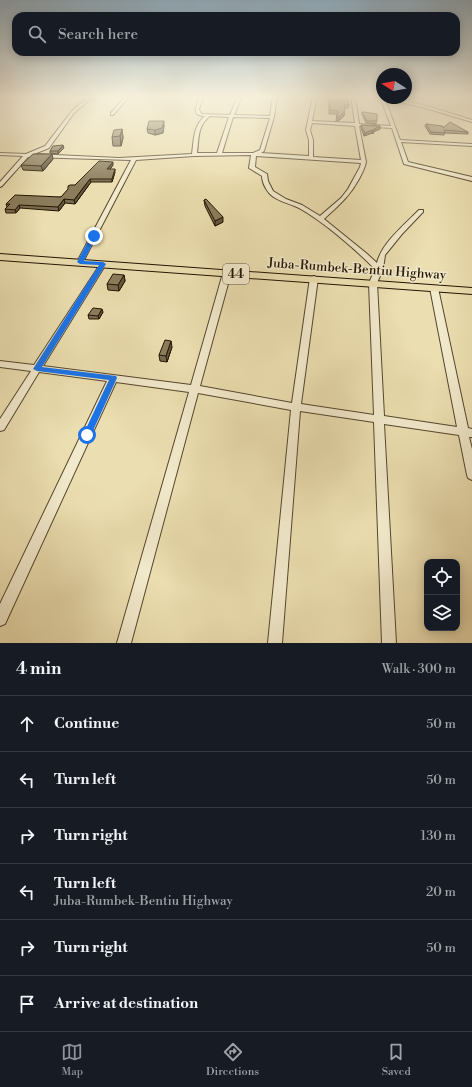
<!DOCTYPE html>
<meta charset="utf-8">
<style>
:root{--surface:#171b24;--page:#20242c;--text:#f1f3f6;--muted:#9ea1a6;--line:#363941;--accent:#8c9099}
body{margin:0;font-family:"Libre Bodoni",serif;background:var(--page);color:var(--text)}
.controls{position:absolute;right:12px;bottom:12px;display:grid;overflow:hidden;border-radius:8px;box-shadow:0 2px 10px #0003}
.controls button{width:36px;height:36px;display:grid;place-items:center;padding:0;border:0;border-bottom:1px solid var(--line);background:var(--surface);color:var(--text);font:20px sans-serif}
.compass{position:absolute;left:376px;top:68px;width:36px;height:36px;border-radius:50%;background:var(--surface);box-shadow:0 2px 10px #0003;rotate:281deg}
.stop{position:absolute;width:12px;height:12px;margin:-9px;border:3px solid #1a73e8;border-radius:50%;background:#fff}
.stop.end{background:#1a73e8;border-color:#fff;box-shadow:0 1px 4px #0008}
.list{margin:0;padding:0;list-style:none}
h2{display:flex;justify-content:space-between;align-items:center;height:52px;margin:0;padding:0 16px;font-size:17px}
h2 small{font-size:13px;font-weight:400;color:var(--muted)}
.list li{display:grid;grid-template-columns:26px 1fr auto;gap:12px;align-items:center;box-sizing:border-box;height:56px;padding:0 16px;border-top:1px solid var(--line)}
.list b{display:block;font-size:15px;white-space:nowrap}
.list p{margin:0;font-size:13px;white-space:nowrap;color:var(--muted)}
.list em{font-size:13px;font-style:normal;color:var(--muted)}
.icon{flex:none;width:22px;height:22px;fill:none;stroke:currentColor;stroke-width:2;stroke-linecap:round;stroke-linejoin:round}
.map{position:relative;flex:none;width:472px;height:643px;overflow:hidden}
.search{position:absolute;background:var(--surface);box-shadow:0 2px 10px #0003;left:12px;right:12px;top:12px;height:44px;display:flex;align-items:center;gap:10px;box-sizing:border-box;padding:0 14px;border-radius:12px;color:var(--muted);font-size:15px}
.sheet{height:388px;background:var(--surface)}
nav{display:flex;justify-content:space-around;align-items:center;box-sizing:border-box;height:56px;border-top:1px solid var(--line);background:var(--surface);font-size:11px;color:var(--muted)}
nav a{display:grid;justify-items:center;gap:2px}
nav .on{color:var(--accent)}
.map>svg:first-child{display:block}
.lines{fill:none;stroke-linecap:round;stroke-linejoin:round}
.street-casing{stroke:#55462d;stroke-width:2}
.primary-casing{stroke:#231401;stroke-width:2}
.street{fill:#f2eacc;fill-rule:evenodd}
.primary{fill:#ebdeb0;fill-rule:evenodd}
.wall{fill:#786c4f;stroke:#231401}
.shaded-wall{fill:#615840;stroke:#231401}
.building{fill:#8b7d5c;stroke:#231401}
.route{fill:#1a73e8}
.labels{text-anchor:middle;stroke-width:3;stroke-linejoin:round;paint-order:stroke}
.shield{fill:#f2eacc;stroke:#61543e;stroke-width:1}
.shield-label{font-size:12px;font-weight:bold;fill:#231401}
.street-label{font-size:13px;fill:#231401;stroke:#f2eacc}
</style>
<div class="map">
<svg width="472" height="643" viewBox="0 0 472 643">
<rect width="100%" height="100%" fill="#ebdeb0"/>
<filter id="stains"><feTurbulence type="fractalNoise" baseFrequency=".005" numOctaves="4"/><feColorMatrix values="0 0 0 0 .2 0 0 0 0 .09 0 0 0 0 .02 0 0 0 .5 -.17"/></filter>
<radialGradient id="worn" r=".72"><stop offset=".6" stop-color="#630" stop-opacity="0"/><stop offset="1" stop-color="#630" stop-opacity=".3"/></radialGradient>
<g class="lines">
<defs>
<path id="street" d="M89 96H94L74 113 49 148 34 154 119 158 192 154C194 140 193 126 205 116 190 116 197 105 200 96H204L199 109 200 112 202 114 230 115 238 96H242L234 115 270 116 273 96H277L274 117 264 151 261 153 309 156V140L306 130 313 96H317L312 121 355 123 351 96H355L359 124 391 126 381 99 356 96C398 96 432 107 472 120V122L422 107 385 99 400 140 472 144V146L401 142 408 162 472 177V181L404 164 392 128 359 126 366 162C365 168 362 173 359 179 349 197 339 205 324 219L366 253 377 263C381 244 405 224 419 210H423V212L402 234 385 255 383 269 377 283 384 416 457 427 430 288 434 286 438 288 468 428 472 429V437H469L472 449V480L468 478 467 475 459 435 384 424 396 643H382L374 422 300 411 282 643H268L291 410 198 393 131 643H117L189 392 116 382 5 624 0 626V604L107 381 39 372 4 430 0 431V419L31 371 0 367V361L34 365 101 263H105L106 264 43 366 191 385 223 273 227 271 231 273 200 386 292 403 310 278 314 276 318 278 301 404 374 415 369 283 375 269C355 249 324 222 299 208 289 203 276 201 269 193 265 188 262 181 262 176L249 168 251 155 194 156 136 160 83 262 80 264 77 262 131 160 28 157 2 186 0 187V182L23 156 0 155V153L26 154 45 146 72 111ZM210 116 229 117 217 153H197C199 139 197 126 210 116ZM233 117 270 118 260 150 253 153H222ZM312 123 355 126 361 160 313 157V140L310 130ZM256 156 361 163 360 167 348 189 341 198 320 216 302 205 286 199 273 191 268 181 267 174 255 167Z
M126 96H130L113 115H111V113Z"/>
<path id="primary" d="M0 254 472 288V294L0 260Z"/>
</defs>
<!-- street casing -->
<use href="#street" class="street-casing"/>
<!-- primary casing -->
<use href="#primary" class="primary-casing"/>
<!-- street -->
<use href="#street" class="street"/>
<!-- primary -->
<use href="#primary" class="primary"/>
</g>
<!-- wall -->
<path class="wall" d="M329 96 347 97 349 105 348 108H345L344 116 338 121H336L337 114H329Z
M362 112 377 114 376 124 366 123 362 114Z
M426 124 443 128 468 132V134L445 133 444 135 430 134 425 126Z
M164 125 163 133 155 135 148 133 147 129Z
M361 125 380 126V129L373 132V134L372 133 364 136 361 128Z
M122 129 123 138 121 146H113L112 137Z
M64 148 58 154 50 153V151Z
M53 159 43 171 23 170 21 165Z
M113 165 110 169 115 172 112 182H91L75 204 65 203 59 211 20 208 16 213H6L5 209 7 207 6 204 61 197 75 185Z
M204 200 223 222 215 226 205 206Z
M124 275 125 281 119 291 108 290 107 284Z
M103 312 99 319H89L88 315Z
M172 347 167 362 160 361 159 355Z"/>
<!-- shaded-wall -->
<path class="shaded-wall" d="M344 112V116L338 121 339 117Z
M164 121V125L163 133 155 135V130Z
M380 126V129L373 132V134L374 129Z
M122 129 123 138 121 146 120 136Z
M372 130V133L364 136 365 133Z
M63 145 64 148 58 154V151Z
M52 154 53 159 43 171 41 166Z
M113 162V165L108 172 107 169Z
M115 169V172L112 182V179Z
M90 179 91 182 75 204 74 200Z
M64 199 65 203 59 211 58 207Z
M19 205 20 208 16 213 15 210Z
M223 217V222L215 226V221Z
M124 275 125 281 119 291 118 285Z
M102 309 103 312 99 319 98 316Z
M171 341 172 347 167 362 166 356Z"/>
<!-- building -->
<path class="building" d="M329 96 347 97 349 105 345 104 344 112 339 117H337L338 111 330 110Z
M362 112 377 114V121H367Z
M149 121H164L162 128 155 130 147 129Z
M450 122 468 132 444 130 445 133 431 132 426 124 443 126V128Z
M361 125 375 126H380L374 129 373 131 372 130 365 133Z
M122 129 120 136 112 137 114 130Z
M63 145 58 151H50L53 146Z
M33 154H52L41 166 21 165Z
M99 161 113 162 107 169H115L112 179H90L74 200 64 199 58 207 19 205 15 210 5 209 10 204H6L15 195 61 197 68 189V186L70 185H75Z
M206 199 223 217 215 221 204 200Z
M113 274 124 275 118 285 107 284Z
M93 308 102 309 98 316 88 315Z
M165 340 171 341 166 356 159 355Z"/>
<!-- sky -->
<linearGradient id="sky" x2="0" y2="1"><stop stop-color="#8ea9ba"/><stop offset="0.52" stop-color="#f6f0db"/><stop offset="1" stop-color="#f6f0db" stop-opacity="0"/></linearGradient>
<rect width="472" height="186" fill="url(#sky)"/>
<!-- route -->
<path class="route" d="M94 235 96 236 84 261 103 262 106 264 42 367 116 376 117 378 91 435 87 438 83 435 109 380 37 371 33 369 99 265 80 264 77 262 91 236Z"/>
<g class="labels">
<!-- shield labels -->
<rect class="shield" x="223" y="264" width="26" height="20" rx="3"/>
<g class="shield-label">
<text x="236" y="278">44</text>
</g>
<!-- street labels -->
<g class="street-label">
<text transform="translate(357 268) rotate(4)" y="5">Juba-Rumbek-Bentiu Highway</text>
</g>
</g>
<rect width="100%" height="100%" filter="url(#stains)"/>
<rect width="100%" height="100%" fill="url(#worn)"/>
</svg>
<div class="controls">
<button><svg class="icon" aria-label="locate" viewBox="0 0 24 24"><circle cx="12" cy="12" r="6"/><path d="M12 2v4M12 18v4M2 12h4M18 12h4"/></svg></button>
<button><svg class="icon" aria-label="layers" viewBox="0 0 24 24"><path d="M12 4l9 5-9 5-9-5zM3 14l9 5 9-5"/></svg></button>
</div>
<svg class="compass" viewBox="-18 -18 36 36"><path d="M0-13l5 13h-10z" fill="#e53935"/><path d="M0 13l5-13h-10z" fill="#9ea1a6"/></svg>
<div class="stop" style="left:87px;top:435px"></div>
<div class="stop end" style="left:94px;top:236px"></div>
<div class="search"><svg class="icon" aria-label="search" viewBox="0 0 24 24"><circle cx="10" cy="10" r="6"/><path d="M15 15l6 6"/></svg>Search here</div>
</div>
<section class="sheet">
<h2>4 min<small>Walk · 300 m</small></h2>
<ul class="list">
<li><svg class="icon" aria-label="ahead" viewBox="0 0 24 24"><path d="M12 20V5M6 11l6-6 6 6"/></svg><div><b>Continue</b></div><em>50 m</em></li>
<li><svg class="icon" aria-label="left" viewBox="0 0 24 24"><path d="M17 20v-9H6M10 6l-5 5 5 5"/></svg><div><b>Turn left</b></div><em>50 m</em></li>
<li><svg class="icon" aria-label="right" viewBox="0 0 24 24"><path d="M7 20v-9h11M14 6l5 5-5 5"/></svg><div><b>Turn right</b></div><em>130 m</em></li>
<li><svg class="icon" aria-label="left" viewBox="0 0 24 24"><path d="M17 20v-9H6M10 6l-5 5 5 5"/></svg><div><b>Turn left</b><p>Juba-Rumbek-Bentiu Highway</p></div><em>20 m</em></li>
<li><svg class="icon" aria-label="right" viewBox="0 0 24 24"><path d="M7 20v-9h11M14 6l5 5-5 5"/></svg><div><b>Turn right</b></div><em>50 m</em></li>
<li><svg class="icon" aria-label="arrive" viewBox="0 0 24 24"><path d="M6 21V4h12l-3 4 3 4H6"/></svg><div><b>Arrive at destination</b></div></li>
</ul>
</section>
<nav>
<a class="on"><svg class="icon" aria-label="map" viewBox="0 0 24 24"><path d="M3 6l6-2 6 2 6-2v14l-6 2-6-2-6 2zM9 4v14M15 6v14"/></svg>Map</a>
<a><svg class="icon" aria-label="directions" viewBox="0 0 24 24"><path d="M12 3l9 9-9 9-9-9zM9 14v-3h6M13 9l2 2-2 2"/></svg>Directions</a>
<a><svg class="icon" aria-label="saved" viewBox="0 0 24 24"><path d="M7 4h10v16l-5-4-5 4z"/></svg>Saved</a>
</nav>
